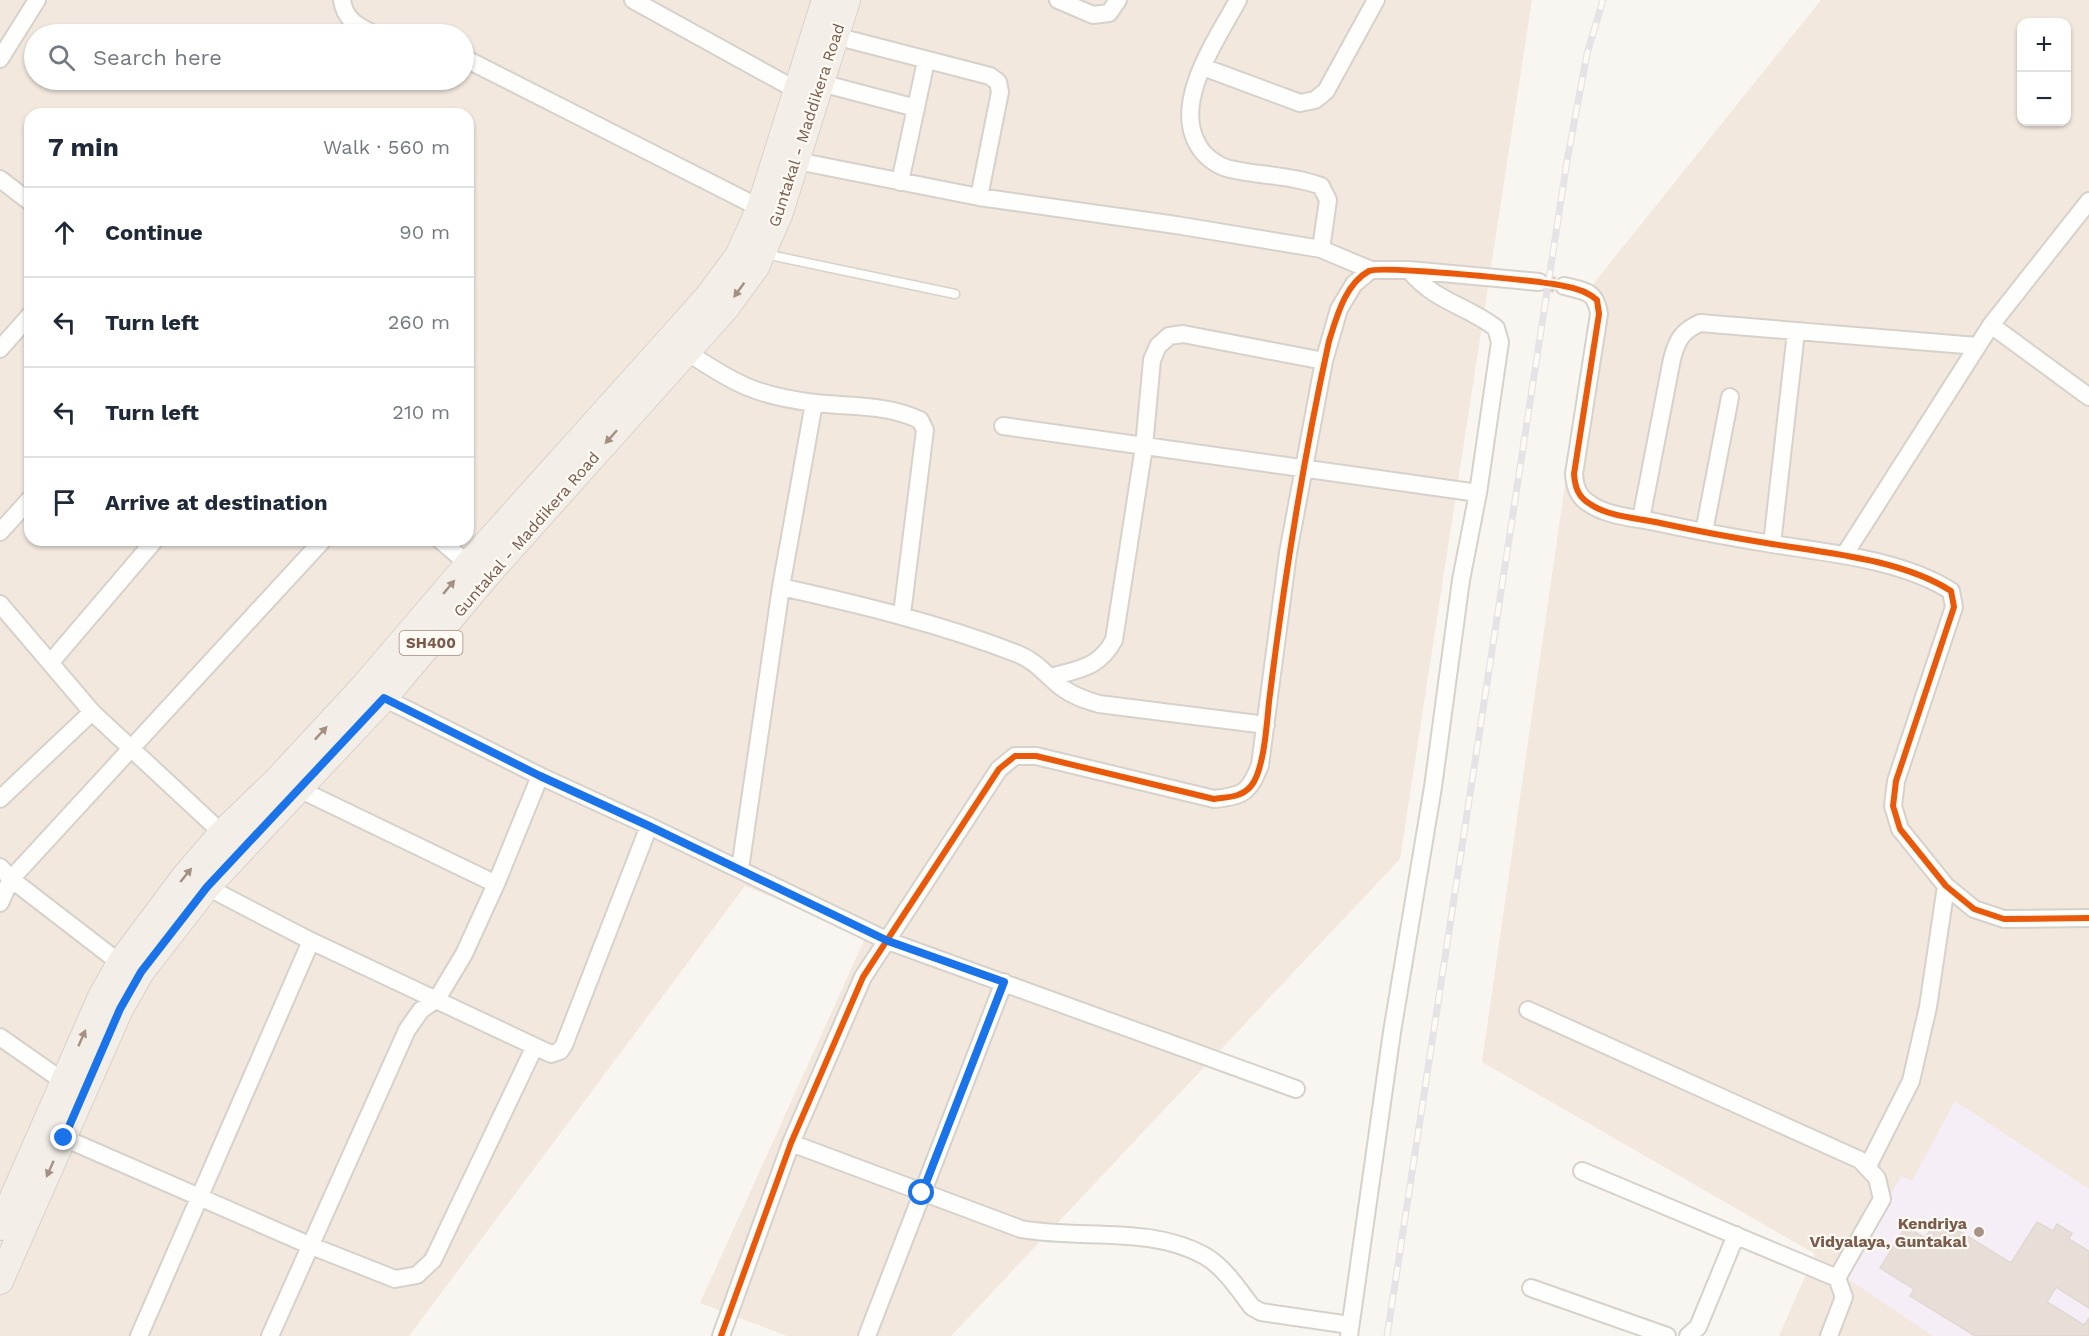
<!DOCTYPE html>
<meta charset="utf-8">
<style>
:root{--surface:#fff;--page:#f6f6f7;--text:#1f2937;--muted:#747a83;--line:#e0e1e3}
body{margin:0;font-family:"Work Sans",sans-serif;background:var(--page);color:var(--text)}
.controls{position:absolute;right:18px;top:18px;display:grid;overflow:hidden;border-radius:12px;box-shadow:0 2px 4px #0004}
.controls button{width:54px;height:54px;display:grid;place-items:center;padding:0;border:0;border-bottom:2px solid var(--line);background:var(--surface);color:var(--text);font:30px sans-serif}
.stop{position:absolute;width:18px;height:18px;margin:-14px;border:4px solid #1a73e8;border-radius:50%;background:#fff}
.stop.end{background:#1a73e8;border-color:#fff;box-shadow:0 2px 6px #0008}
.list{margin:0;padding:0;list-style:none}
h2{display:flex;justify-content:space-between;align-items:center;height:78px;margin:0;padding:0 24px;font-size:26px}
h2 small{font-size:20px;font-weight:400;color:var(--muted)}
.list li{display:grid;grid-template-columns:39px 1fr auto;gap:18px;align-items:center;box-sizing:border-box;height:90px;padding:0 24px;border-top:2px solid var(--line)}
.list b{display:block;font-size:22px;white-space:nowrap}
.list em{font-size:20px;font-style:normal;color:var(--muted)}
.icon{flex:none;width:33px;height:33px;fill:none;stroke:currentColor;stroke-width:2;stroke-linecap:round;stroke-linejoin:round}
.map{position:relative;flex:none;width:2089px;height:1336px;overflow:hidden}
.search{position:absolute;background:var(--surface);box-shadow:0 2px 4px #0004;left:24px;top:24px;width:450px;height:66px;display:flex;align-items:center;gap:15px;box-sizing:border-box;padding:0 21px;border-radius:33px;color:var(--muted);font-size:22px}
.panel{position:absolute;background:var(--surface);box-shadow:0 2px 4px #0004;left:24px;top:108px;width:450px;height:438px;border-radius:18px}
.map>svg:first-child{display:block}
.residential{fill:#f2e8de;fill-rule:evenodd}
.education{fill:#f6eef6}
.building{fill:#e6ded7;stroke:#e2d8d2;stroke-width:1.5}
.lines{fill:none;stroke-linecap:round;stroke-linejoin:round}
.minor-tunnel{stroke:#d9cfc7;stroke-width:16;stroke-dasharray:16 8;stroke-linecap:butt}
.service-casing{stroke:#d7d1cb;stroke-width:11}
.minor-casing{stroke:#d7d1cb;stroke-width:20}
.primary-casing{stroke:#dad1cc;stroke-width:28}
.service{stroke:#fefefd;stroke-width:8}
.minor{stroke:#fefefd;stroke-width:16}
.primary{stroke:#f3eee8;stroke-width:26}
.rail-casing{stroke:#e6e3e7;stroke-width:7}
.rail{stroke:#fffaf3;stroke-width:4.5;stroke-dasharray:14;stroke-linecap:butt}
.cycleway-casing{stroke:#fffaf3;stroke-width:10}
.cycleway{stroke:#e8590c;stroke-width:6}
.oneway{fill:#a48f83}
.route{stroke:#1a73e8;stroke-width:8}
.poi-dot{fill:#a69286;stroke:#fffaf3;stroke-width:2}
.labels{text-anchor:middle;stroke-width:4.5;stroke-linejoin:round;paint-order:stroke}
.shield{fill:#fffaf3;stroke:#a28b7f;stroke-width:1.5}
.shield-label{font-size:15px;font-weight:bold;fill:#7a5c4d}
.street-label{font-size:16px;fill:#7a5c4d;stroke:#fffaf3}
.poi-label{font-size:16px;font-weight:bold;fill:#7a5c4d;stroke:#fffaf3;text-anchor:end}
</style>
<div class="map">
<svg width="2089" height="1336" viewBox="0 0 2089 1336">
<rect width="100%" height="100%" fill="#f9f5f0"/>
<!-- residential -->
<path class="residential" d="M0 0H1532L1400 859 951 1336H787L700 1303 866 936 745 886 409 1336H0ZM34 34H464V80H34ZM30 114H468V540H30Z
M1821 0H2089V1336H1779L1815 1254 1482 1062 1594 283ZM2022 22H2066V122H2022Z"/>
<!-- education -->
<path class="education" d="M1955 1101 2089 1189V1336H1933L1844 1276 1901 1176 1912 1181Z"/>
<!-- building -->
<path class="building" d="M1938 1218 2011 1263 2037 1222 2053 1231 2057 1224 2072 1233 2069 1239 2089 1251V1308L2056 1287 2047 1302 2084 1325 2089 1318V1336H1975L1910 1296 1914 1289 1880 1268 1906 1226 1925 1238Z"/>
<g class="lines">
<!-- minor-tunnel -->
<path class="minor-tunnel" d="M1539 282 1564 286"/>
<defs>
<path id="service" d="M765 254 955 294"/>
<path id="minor" d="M342 0C345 20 357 26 374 34
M633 0 798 91
M1058 0 1093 15 1109 13 1118 0
M1238 0C1217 39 1172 102 1198 145 1204 156 1217 166 1230 169 1261 176 1291 175 1321 186L1328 200 1321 249
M835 36 990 76 998 82 1000 92 979 197
M464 58 760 208
M0 59 37 0
M1203 67 1300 103 1315 100 1326 91 1376 0
M821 83 916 108
M797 161 979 197 1176 225 1321 249 1371 270
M0 179 30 202
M900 182 926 61
M1564 286C1585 291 1596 291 1599 314L1574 474C1575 487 1578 497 1590 504 1609 517 1638 518 1660 523 1697 531 1735 538 1772 544 1829 553 1903 560 1951 591L1954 607 1896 781 1893 806 1900 829 1946 886 1974 909 2004 919 2089 918
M1991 325 2089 397
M0 349 30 315
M687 352C735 384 757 396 815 403 851 407 886 404 920 420L925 430 902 614
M1003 426 1478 493
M1641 519 1672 359C1677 340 1682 331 1700 323L1977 346
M0 532 30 499
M1704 532 1730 397
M440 540 475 570
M1772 544 1796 332
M1845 554 1991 325 2089 201
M781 587C862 605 941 624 1018 654 1036 661 1047 676 1061 687 1073 696 1085 700 1099 704L1266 725
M0 604 92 712 222 833
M51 662 155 540
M1051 677C1079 669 1099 668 1114 640L1144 447 1152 360 1158 346 1169 336 1183 334 1324 361
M384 698 540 776 649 826 888 941 1296 1089
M299 789 496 884
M0 799 92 712
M0 867 11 879 120 963
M740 869 781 587 814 403
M207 887 311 941 551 1054 560 1051 564 1045 649 826
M0 903 11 879 323 540
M1528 1010 1860 1160 1877 1178 1882 1199 1837 1278 1844 1297 1829 1336
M0 1037 70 1086
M64 1138 309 1245 395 1279 417 1275 433 1260 534 1048
M791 1143 1021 1229C1081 1240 1150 1225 1205 1256 1224 1267 1239 1290 1252 1307L1261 1312 1350 1325
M1867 1168 1911 1081 1928 1007 1946 886
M1582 1171 1837 1278
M1531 1288 1667 1336
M139 1336 311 941
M270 1336 407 1030 421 1010 437 999 464 954 496 884 540 776
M721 1336 791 1143 863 977 999 769 1015 756H1036L1214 799C1243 796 1249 793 1260 765L1288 553 1324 361 1339 309 1354 284 1371 270H1409L1539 282
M867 1336 1004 982
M1349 1336 1392 1032 1433 787 1461 580 1478 493 1500 342 1496 328C1465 304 1436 303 1409 270
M1688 1336 1698 1327 1736 1235"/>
<path id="primary" d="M0 1227 101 997 120 963 185 876 222 833 277 780 364 686 469 563 671 338 709 295 738 256 760 208 825 0
M0 1281 120 1009 141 972 207 887 384 698 489 573 726 308 756 267 779 215 847 0"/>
</defs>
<!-- service casing -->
<use href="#service" class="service-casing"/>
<!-- minor casing -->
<use href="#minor" class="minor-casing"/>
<!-- primary casing -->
<use href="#primary" class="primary-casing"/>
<!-- service -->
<use href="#service" class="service"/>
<!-- minor -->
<use href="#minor" class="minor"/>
<!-- primary -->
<use href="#primary" class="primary"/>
<defs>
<path id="rail" d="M1387 1336 1567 161 1587 54 1603 0"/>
</defs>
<!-- rail casing -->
<use href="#rail" class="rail-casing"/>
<!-- rail -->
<use href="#rail" class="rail"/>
<defs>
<path id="cycleway" d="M721 1336 791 1143 863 977 999 769 1015 756H1036L1214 799C1227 797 1241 798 1251 786 1264 771 1267 722 1269 702 1284 580 1303 460 1329 341 1337 316 1345 284 1369 271 1381 265 1543 281 1564 286 1576 288 1588 292 1597 300L1599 314 1574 474C1575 487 1578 497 1590 504 1609 517 1638 518 1660 523 1697 531 1735 538 1772 544 1829 553 1903 560 1951 591L1954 607 1896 781 1893 806 1900 829 1946 886 1974 909 2004 919 2089 918"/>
</defs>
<!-- cycleway casing -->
<use href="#cycleway" class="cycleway-casing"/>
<!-- cycleway -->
<use href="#cycleway" class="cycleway"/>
</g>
<!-- one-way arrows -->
<defs><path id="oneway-solid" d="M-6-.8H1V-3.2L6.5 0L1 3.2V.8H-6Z" transform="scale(1.5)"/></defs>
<g class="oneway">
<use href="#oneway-solid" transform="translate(739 290) rotate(126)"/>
<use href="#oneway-solid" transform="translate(611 437) rotate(132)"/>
<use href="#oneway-solid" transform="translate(449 587) rotate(-50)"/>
<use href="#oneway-solid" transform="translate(321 733) rotate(-47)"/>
<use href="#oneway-solid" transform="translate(186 875) rotate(-51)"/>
<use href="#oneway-solid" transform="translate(82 1038) rotate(-66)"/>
<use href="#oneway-solid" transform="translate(50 1169) rotate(114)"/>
</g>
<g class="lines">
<!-- route -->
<path class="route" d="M64 1138 120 1009 141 972 207 887 384 698 540 776 649 826 888 941 1004 982 922 1193"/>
</g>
<!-- markers -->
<circle class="poi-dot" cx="1979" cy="1232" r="6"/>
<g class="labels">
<!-- shield labels -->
<rect class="shield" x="399.5" y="631" width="63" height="24" rx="4.5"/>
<g class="shield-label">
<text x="431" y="648">SH400</text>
</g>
<!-- street labels -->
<g class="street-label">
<text transform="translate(806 125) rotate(-72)" y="6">Guntakal - Maddikera Road</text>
<text transform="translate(526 534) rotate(-49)" y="6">Guntakal - Maddikera Road</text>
</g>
<!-- poi labels -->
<g class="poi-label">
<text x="1967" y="1229">Kendriya<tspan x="1967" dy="18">Vidyalaya, Guntakal</tspan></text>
</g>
</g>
</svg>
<div class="controls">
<button>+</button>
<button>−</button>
</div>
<div class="stop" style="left:922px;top:1193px"></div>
<div class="stop end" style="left:64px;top:1138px"></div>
<div class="search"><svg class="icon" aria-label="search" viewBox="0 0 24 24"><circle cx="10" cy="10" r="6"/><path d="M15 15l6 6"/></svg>Search here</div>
<section class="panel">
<h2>7 min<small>Walk · 560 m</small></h2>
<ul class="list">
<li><svg class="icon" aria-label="ahead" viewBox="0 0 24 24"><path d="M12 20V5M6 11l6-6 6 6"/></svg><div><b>Continue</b></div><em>90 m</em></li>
<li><svg class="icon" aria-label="left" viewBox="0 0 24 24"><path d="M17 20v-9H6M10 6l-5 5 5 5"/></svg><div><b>Turn left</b></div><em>260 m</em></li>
<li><svg class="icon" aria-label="left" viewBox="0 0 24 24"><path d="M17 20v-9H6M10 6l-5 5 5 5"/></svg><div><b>Turn left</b></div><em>210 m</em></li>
<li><svg class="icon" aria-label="arrive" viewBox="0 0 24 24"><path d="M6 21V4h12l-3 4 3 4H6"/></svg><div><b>Arrive at destination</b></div></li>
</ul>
</section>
</div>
